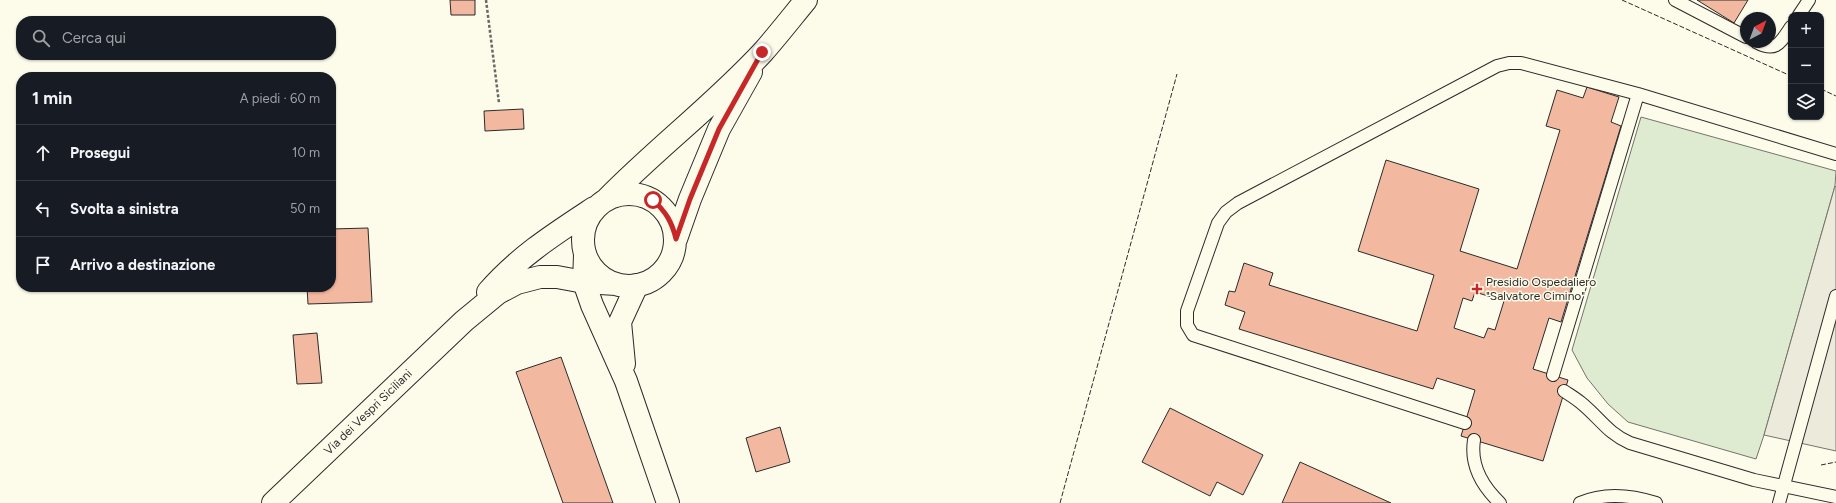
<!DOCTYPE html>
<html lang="it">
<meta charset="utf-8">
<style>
:root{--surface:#171b24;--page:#20242c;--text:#f1f3f6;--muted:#9ea1a6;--line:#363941}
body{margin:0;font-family:Figtree,sans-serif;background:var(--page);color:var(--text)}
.controls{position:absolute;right:12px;top:12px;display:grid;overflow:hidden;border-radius:8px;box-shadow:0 1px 3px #0004}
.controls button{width:36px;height:36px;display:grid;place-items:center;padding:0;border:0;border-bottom:1px solid var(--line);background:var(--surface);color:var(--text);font:20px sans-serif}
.compass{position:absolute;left:1740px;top:12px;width:36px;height:36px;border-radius:50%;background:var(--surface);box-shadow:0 1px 3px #0004;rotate:41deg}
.stop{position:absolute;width:12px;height:12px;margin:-9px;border:3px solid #c62828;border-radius:50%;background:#fff}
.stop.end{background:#c62828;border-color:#fff;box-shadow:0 1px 4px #0008}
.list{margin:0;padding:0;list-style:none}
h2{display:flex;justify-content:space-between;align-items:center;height:52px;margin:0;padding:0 16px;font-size:17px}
h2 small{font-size:13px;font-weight:400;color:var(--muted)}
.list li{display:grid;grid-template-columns:26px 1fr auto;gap:12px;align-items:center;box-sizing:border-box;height:56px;padding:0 16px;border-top:1px solid var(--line)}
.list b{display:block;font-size:15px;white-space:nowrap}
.list em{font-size:13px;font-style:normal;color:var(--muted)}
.icon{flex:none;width:22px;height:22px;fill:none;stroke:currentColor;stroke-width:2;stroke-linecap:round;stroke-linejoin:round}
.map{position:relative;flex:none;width:1836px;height:503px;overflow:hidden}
.search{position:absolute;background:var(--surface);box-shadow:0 1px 3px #0004;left:16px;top:16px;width:320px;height:44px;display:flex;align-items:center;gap:10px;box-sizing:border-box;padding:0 14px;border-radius:16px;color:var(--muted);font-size:15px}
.panel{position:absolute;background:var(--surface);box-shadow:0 1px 3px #0004;left:16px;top:72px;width:320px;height:220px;border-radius:16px}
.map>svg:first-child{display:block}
.green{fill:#deebd1;stroke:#74746e}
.parking{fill:#eceadb;stroke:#74746e}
.building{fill:#f2b8a0;stroke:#2b2b2b;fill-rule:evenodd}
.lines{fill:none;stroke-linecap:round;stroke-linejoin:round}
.lane-casing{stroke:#2b2b2b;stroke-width:14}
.street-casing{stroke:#2b2b2b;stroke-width:24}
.secondary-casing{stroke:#2b2b2b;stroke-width:24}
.path{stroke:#6a6964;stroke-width:2.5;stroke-dasharray:3 2;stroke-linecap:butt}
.lane{stroke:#fdfbea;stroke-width:12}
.street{stroke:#fdfbea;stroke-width:22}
.secondary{stroke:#fdfbea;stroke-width:22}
.fence{stroke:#2b2b2b;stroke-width:1;stroke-dasharray:5 2;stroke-linecap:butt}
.route{stroke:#c62828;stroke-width:5}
.poi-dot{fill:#c62828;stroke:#fdfbea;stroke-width:1.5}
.labels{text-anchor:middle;stroke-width:3;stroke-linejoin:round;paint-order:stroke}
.poi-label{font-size:12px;fill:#2b2b2b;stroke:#fdfbea;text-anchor:start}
.street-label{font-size:12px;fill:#2b2b2b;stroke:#fdfbea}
</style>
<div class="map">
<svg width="1836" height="503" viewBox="0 0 1836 503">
<rect width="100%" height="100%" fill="#fdfbea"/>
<!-- green -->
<path class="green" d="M1641 117 1836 171 1835 186 1764 435 1756 459 1628 422 1608 404 1587 378 1572 350Z"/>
<!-- parking -->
<path class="parking" d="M1835 186 1836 187V451L1764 435Z"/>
<!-- building -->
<path class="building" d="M450 0H475V15H451Z
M1697 0H1748L1734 23Z
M1587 87 1619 97 1611 122 1621 126 1561 322 1549 318 1533 369 1568 380 1543 461 1461 436 1475 390 1437 378 1433 389 1239 329 1245 312 1225 305 1229 291 1235 292 1244 263 1273 273 1269 285 1417 331 1434 275 1358 251 1386 160 1479 189 1460 251 1517 269 1560 130 1546 126 1557 90 1583 98ZM1475 292 1504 301 1495 330 1488 328 1484 338 1454 328 1463 298 1472 301Z
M523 109 524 129 485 131 484 111Z
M368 228 372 302 308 304 307 287H331V229Z
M317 333 322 383 297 384 293 335Z
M561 357 613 503H563L516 372Z
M1170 408 1263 455 1243 495 1217 482 1210 496 1142 462Z
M780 427 790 462 756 472 746 438Z
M1300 462 1391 503H1282Z"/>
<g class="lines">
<defs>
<path id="lane" d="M1675 0 1746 37
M1799 15 1809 0
M1756 42C1776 53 1780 43 1791 27
M1553 375 1638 94
M1564 391C1570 395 1575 398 1580 402 1599 417 1607 433 1630 443L1754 480 1836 497
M1465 423 1193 335 1187 325V311L1218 223 1226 212 1238 203 1497 66 1509 63H1521L1638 94 1836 154
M1474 440C1470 466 1482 486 1500 503
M1580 503C1605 492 1631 495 1656 503
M1779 503 1836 296"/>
<path id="street" d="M585 255 584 282 592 305 626 381 668 503
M624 364 620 322 637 285"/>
<path id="secondary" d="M583 240a46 46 0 1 1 92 0a46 46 0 1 1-92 0Z
M607 199C657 148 715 104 763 52 778 35 792 17 806 0
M676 239 690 199 719 129 751 72
M488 292C518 257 556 233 594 208
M273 503 464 321 498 293 517 283 540 277H557L584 282 616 284"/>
</defs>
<!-- lane casing -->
<use href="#lane" class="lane-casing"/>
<!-- street casing -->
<use href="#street" class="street-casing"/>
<!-- secondary casing -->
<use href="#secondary" class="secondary-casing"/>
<!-- path -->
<path class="path" d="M486 0 499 103"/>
<!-- lane -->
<use href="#lane" class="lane"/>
<!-- street -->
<use href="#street" class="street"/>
<!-- secondary -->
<use href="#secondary" class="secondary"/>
<!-- fence -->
<path class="fence" d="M1622 0 1791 76
M1821 89 1836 96
M1821 465 1836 462
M1060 503 1177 74"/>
</g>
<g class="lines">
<!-- route -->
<path class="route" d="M653 200C666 212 672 222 676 239L690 199 719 129 762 52"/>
</g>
<!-- markers -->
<path class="poi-dot" d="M1475 283h4v4h4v4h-4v4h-4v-4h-4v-4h4z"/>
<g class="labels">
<!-- poi labels -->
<g class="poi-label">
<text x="1486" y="286">Presidio Ospedaliero<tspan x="1486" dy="14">"Salvatore Cimino"</tspan></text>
</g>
<!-- street labels -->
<g class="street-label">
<text transform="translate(368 412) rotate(-44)" y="4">Via dei Vespri Siciliani</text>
</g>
</g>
</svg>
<div class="controls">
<button>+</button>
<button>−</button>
<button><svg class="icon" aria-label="layers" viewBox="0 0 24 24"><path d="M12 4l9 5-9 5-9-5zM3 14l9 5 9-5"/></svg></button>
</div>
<svg class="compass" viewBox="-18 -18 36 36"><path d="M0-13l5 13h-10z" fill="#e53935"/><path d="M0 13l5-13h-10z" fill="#9ea1a6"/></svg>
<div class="stop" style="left:653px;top:200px"></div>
<div class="stop end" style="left:762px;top:52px"></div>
<div class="search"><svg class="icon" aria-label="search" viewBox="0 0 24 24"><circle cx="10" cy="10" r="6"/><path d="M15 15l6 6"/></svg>Cerca qui</div>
<section class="panel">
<h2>1 min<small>A piedi · 60 m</small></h2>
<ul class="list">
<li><svg class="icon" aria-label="ahead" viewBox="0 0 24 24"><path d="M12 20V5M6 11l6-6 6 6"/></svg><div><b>Prosegui</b></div><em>10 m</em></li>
<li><svg class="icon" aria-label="left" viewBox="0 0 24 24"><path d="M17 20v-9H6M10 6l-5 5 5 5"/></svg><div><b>Svolta a sinistra</b></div><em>50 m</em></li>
<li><svg class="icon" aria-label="arrive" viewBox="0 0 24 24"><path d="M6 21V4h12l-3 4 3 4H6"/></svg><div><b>Arrivo a destinazione</b></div></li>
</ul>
</section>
</div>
